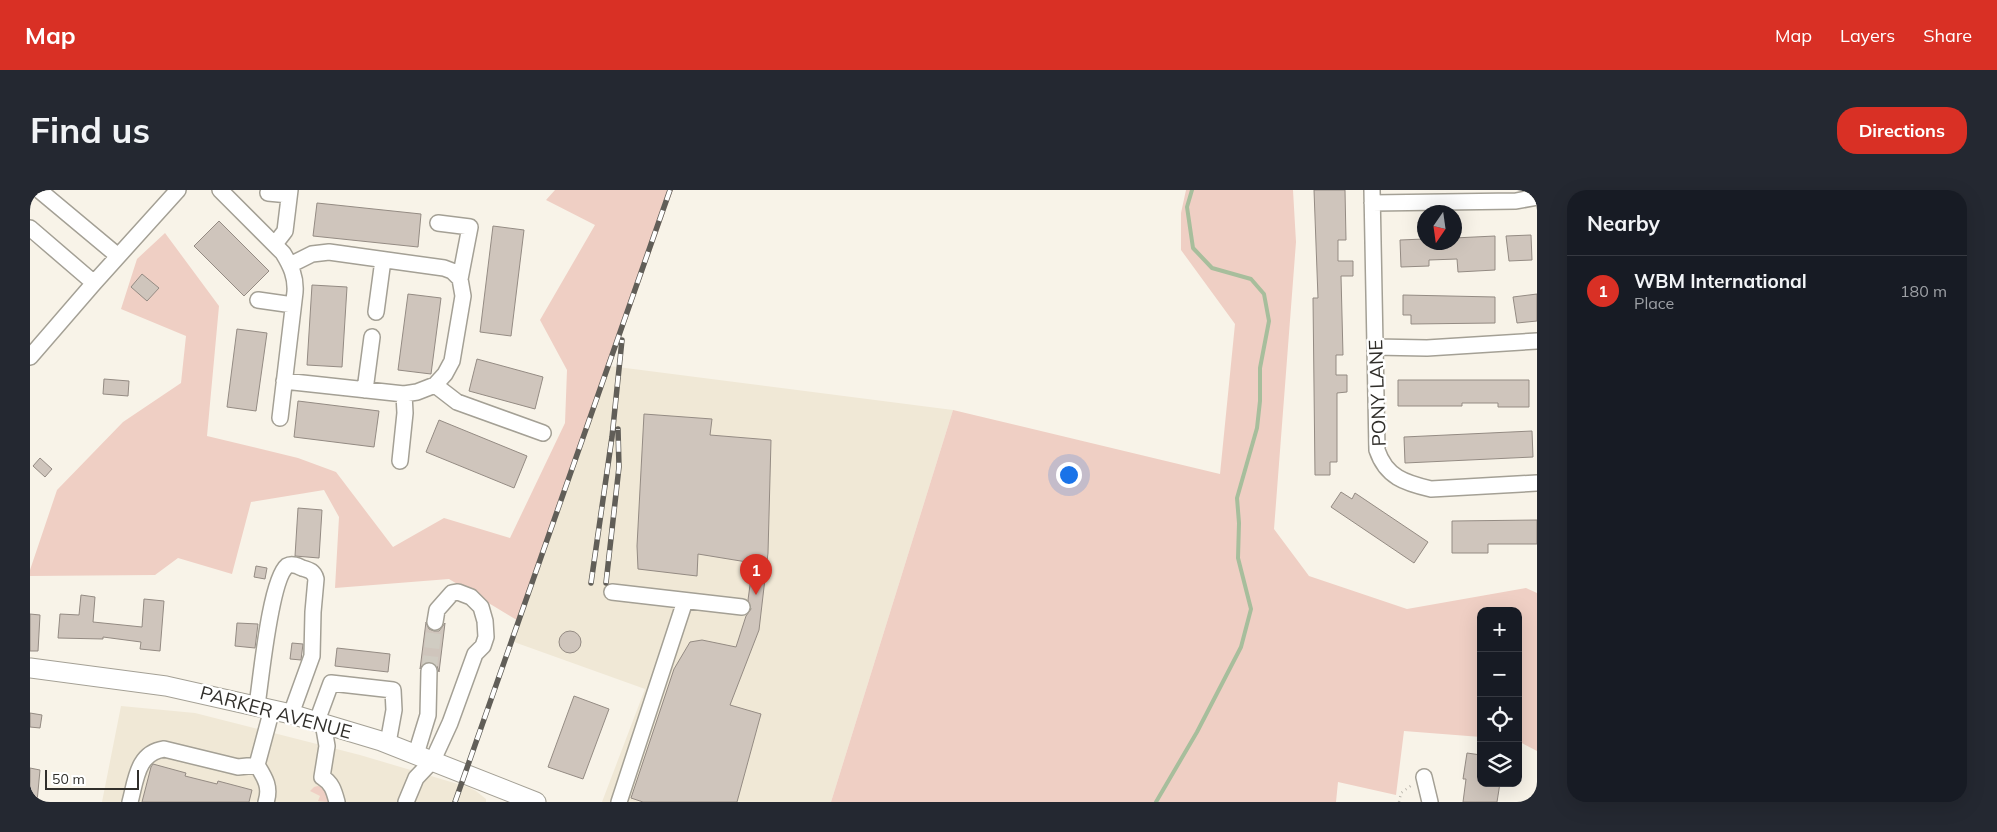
<!DOCTYPE html>
<meta charset="utf-8">
<style>
:root{--surface:#171b24;--page:#242831;--text:#f1f3f6;--muted:#9ea1a6;--line:#363941;--accent:#d93025}
body{margin:0;font-family:Mulish,sans-serif;background:var(--page);color:var(--text)}
.controls{position:absolute;right:15px;bottom:15px;display:grid;overflow:hidden;border-radius:10px;box-shadow:0 5px 20px #0002}
.controls button{width:45px;height:45px;display:grid;place-items:center;padding:0;border:0;border-bottom:1px solid var(--line);background:var(--surface);color:var(--text);font:25px sans-serif}
.compass{position:absolute;left:1387px;top:15px;width:45px;height:45px;border-radius:50%;background:var(--surface);box-shadow:0 5px 20px #0002;rotate:193deg}
.scale{position:absolute;left:15px;bottom:12px;width:94px;box-sizing:border-box;padding-left:5px;border:2px solid #312f2b;border-top:0;font-size:14px;line-height:18px;white-space:nowrap;color:#312f2b;-webkit-text-stroke:4px #fff;paint-order:stroke}
.you{position:absolute;left:1038px;top:284px;width:18px;height:18px;margin:-12px;border:4px solid #fff;border-radius:50%;background:#1a73e8;box-shadow:0 0 0 8px #1a73e833}
.badge{display:grid;place-items:center;width:32px;height:32px;border-radius:50%;background:var(--accent);color:#fff;font-size:16px;font-weight:700}
.pin{position:absolute;translate:-50% -41px;filter:drop-shadow(0 1px 2px #0008)}
.pin::after{content:'';position:absolute;top:26px;width:18px;height:15px;background:inherit;clip-path:polygon(0 0,100% 0,50% 100%)}
.list{margin:0;padding:0;list-style:none}
h2{display:flex;justify-content:space-between;align-items:center;height:65px;margin:0;padding:0 20px;font-size:21px}
h2 small{font-size:16px;font-weight:400;color:var(--muted)}
.list li{display:grid;grid-template-columns:32px 1fr auto;gap:15px;align-items:center;box-sizing:border-box;height:70px;padding:0 20px;border-top:1px solid var(--line)}
.list b{display:block;font-size:19px;white-space:nowrap}
.list p{margin:0;font-size:16px;white-space:nowrap;color:var(--muted)}
.list em{font-size:16px;font-style:normal;color:var(--muted)}
.icon{flex:none;width:28px;height:28px;fill:none;stroke:currentColor;stroke-width:2;stroke-linecap:round;stroke-linejoin:round}
.map{position:relative;flex:none;width:1507px;height:612px;overflow:hidden;border-radius:20px}
header{display:flex;align-items:center;gap:30px;box-sizing:border-box;height:70px;padding:0 25px;background:var(--accent);color:#fff}
header strong{font-size:24px}
nav{display:flex;gap:28px;margin-inline-start:auto;font-size:18px}
.intro{display:flex;align-items:center;justify-content:space-between;box-sizing:border-box;height:120px;padding:0 30px}
h1{margin:0;font-size:35px}
.button{padding:12px 22px;border-radius:20px;background:var(--accent);color:#fff;font-size:18px;font-weight:700}
main{display:flex;gap:30px;padding:0 30px}
aside{flex:1;background:var(--surface);border-radius:20px;box-shadow:0 5px 20px #0002}
.map>svg:first-child{display:block}
.built{fill:#f0e8d6}
.green{fill:#efcfc4}
.lines{fill:none;stroke-linecap:round;stroke-linejoin:round}
.stream{stroke:#a7be9c;stroke-width:4}
.building{fill:#cfc5bc;stroke:#948b83}
.minor-tunnel{stroke:#d0ccc2;stroke-width:15;stroke-dasharray:15 8;stroke-linecap:butt}
.minor-casing{stroke:#a4a095;stroke-width:18}
.major-casing{stroke:#a4a095;stroke-width:21}
.path{stroke:#bcb8af;stroke-width:2.5;stroke-dasharray:1 4;stroke-linecap:butt}
.minor{stroke:#fff;stroke-width:15}
.major{stroke:#fff;stroke-width:19}
.rail-casing{stroke:#615e58;stroke-width:5.5}
.rail{stroke:#fff;stroke-width:4;stroke-dasharray:11;stroke-linecap:butt}
.labels{text-anchor:middle;stroke-width:5;stroke-linejoin:round;paint-order:stroke}
.street-label{font-size:19px;fill:#312f2b;stroke:#fff}
</style>
<header>
<strong>Map</strong>
<nav><a>Map</a><a>Layers</a><a>Share</a></nav>
</header>
<div class="intro"><h1>Find us</h1><a class="button">Directions</a></div>
<main>
<div class="map">
<svg width="1507" height="612" viewBox="0 0 1507 612">
<rect width="100%" height="100%" fill="#f8f3e8"/>
<!-- built -->
<path class="built" d="M580 176 923 220 801 612H572L615 499 484 452Z
M91 516 165 523 330 565 438 597 446 601 456 609V612H72Z"/>
<!-- green -->
<path class="green" d="M525 0H643L490 432 419 389 305 398 309 327 294 300 221 312 202 384 148 368 125 385 0 386V380L27 300 93 232 151 193 156 146 91 119 107 69 135 43 189 116 177 246 268 268 306 282 363 357 414 328 480 348 535 233 537 180 510 130 565 35 516 10Z
M1156 0H1263L1266 52 1244 339 1279 386 1377 419 1496 398 1507 403V561L1488 551V421H1451V547L1374 541 1366 605 1308 592 1306 612H801L923 220 1190 284 1205 134 1151 60V23Z
M288 596C296 598 298 604 298 612L288 611 290 606 280 601 284 597Z"/>
<g class="lines">
<!-- stream -->
<path class="stream" d="M1126 612 1167 542 1211 457 1221 419 1208 368 1209 333 1207 308 1227 238 1230 211V178L1239 131 1234 104 1221 89 1182 78 1163 58 1157 17 1162 0"/>
</g>
<!-- building -->
<path class="building" d="M1284 0H1315L1316 50H1308V71H1323V86H1311L1313 165H1306V185H1317V202L1307 203V272H1300V285H1285L1283 108H1288Z
M287 13 391 24 388 57 283 46Z
M189 31 239 81 214 106 164 56Z
M463 36 494 40 481 146 450 142Z
M1501 45 1502 70 1479 71 1476 46Z
M1465 46V80L1428 82 1427 69 1399 70V76L1371 77 1370 50 1394 49V52H1424V48Z
M112 84 129 98 117 111 101 97Z
M282 95 317 97 312 177 277 175Z
M378 104 411 108 401 184 368 180Z
M1507 104V131L1487 133 1483 107Z
M1373 105 1465 107V133L1381 134V125H1373Z
M207 139 237 143 226 221 197 217Z
M447 169 513 187 505 219 439 201Z
M74 189 99 191 98 206 73 204Z
M1368 190H1499V217H1468V213H1432V216H1368Z
M268 211 349 221 344 257 264 247Z
M614 224 682 229 680 245 741 250 738 363 729 440 700 515 731 524 707 612H613L601 608 644 479 660 452 672 450 706 457 716 426 721 419 718 410 723 373 668 364 667 386 608 379 607 356Z
M409 230 497 266 484 298 396 262Z
M1502 241 1503 267 1375 273 1374 247Z
M10 268 22 279 15 287 3 276Z
M1311 302 1322 309 1325 303 1398 352 1384 373 1301 317Z
M268 318 292 320 289 368 265 366Z
M1507 330V354H1458V363H1422V331Z
M226 376 237 378 235 389 224 387Z
M51 405 65 407 63 432 112 437 114 409 134 411 130 461 110 459 111 452 73 447V449L28 448 30 424 49 425Z
M0 424 10 425 8 461H0Z
M396 432 399 439 404 441H409L415 433 409 482 407 476 400 472 394 473 390 479Z
M207 433 228 434 225 458 205 456Z
M529 452a11 11 0 1 1 22 0a11 11 0 1 1-22 0Z
M262 453 273 454 271 470 260 469Z
M307 458 360 464 358 482 305 476Z
M544 506 579 519 553 589 518 577Z
M0 523 12 525 10 538 0 537Z
M1437 563 1451 565V593H1470L1467 612H1433L1436 589H1433Z
M123 574 156 583 155 586 187 594 188 591 222 600 219 612H112L121 577Z
M0 578 10 580 7 612H0Z"/>
<g class="lines">
<!-- minor-tunnel -->
<path class="minor-tunnel" d="M399 481 405 432"/>
<defs>
<path id="minor" d="M9 0 88 66
M190 0 253 63C261 76 266 87 265 102L250 228
M1342 0 1347 260C1356 287 1375 293 1401 299L1507 293
M238 3 259 5
M1342 13 1486 11 1507 7
M408 33 440 37 430 89
M0 38 64 93
M245 54 255 41 260 0
M228 110 263 115
M346 122 353 70
M1345 157 1397 158 1507 151
M0 167 64 93 148 0
M254 191 374 204 387 202 405 195 415 184 422 171 433 106 430 89 422 81 414 78 299 62 282 64 260 75
M405 195 427 212 513 243
M335 200 342 147
M370 271 375 223 374 204
M582 402 712 417
M227 515C231 490 240 390 257 376 262 373 268 376 272 378 279 380 284 381 286 389L283 422 282 466 261 524
M287 531 301 493 363 500 364 520 358 553
M293 533 297 556 292 587C302 593 304 601 307 612
M386 564 398 525 399 481
M227 575 242 519
M227 575C235 588 241 597 236 612
M1394 587 1400 612
M100 612C106 590 107 563 134 559L208 577 227 575
M376 612 386 588 403 570 420 533 445 464 453 456 456 447 455 431 451 417 441 407 428 402 422 403 407 420 405 432
M589 612 655 411"/>
<path id="major" d="M0 478 136 496 261 524 351 551 506 612"/>
</defs>
<!-- minor casing -->
<use href="#minor" class="minor-casing"/>
<!-- major casing -->
<use href="#major" class="major-casing"/>
<!-- path -->
<path class="path" d="M1369 612 1371 603 1382 595"/>
<!-- minor -->
<use href="#minor" class="minor"/>
<!-- major -->
<use href="#major" class="major"/>
<defs>
<path id="rail" d="M561 393 582 247 592 150
M576 393 589 277 588 239
M425 612 640 0"/>
</defs>
<!-- rail casing -->
<use href="#rail" class="rail-casing"/>
<!-- rail -->
<use href="#rail" class="rail"/>
</g>
<g class="labels">
<!-- street labels -->
<g class="street-label">
<text transform="translate(1347 203) rotate(-92)" y="7">PONY LANE</text>
<text transform="translate(246 522) rotate(15)" y="7">PARKER AVENUE</text>
</g>
</g>
</svg>
<div class="controls">
<button>+</button>
<button>−</button>
<button><svg class="icon" aria-label="locate" viewBox="0 0 24 24"><circle cx="12" cy="12" r="6"/><path d="M12 2v4M12 18v4M2 12h4M18 12h4"/></svg></button>
<button><svg class="icon" aria-label="layers" viewBox="0 0 24 24"><path d="M12 4l9 5-9 5-9-5zM3 14l9 5 9-5"/></svg></button>
</div>
<svg class="compass" viewBox="-18 -18 36 36"><path d="M0-13l5 13h-10z" fill="#e53935"/><path d="M0 13l5-13h-10z" fill="#9ea1a6"/></svg>
<div class="scale">50 m</div>
<div class="you"></div>
<div class="pin badge" style="left:726px;top:405px">1</div>
</div>
<aside>
<h2>Nearby<small></small></h2>
<ul class="list">
<li><span class="badge">1</span><div><b>WBM International</b><p>Place</p></div><em>180 m</em></li>
</ul>
</aside>
</main>
